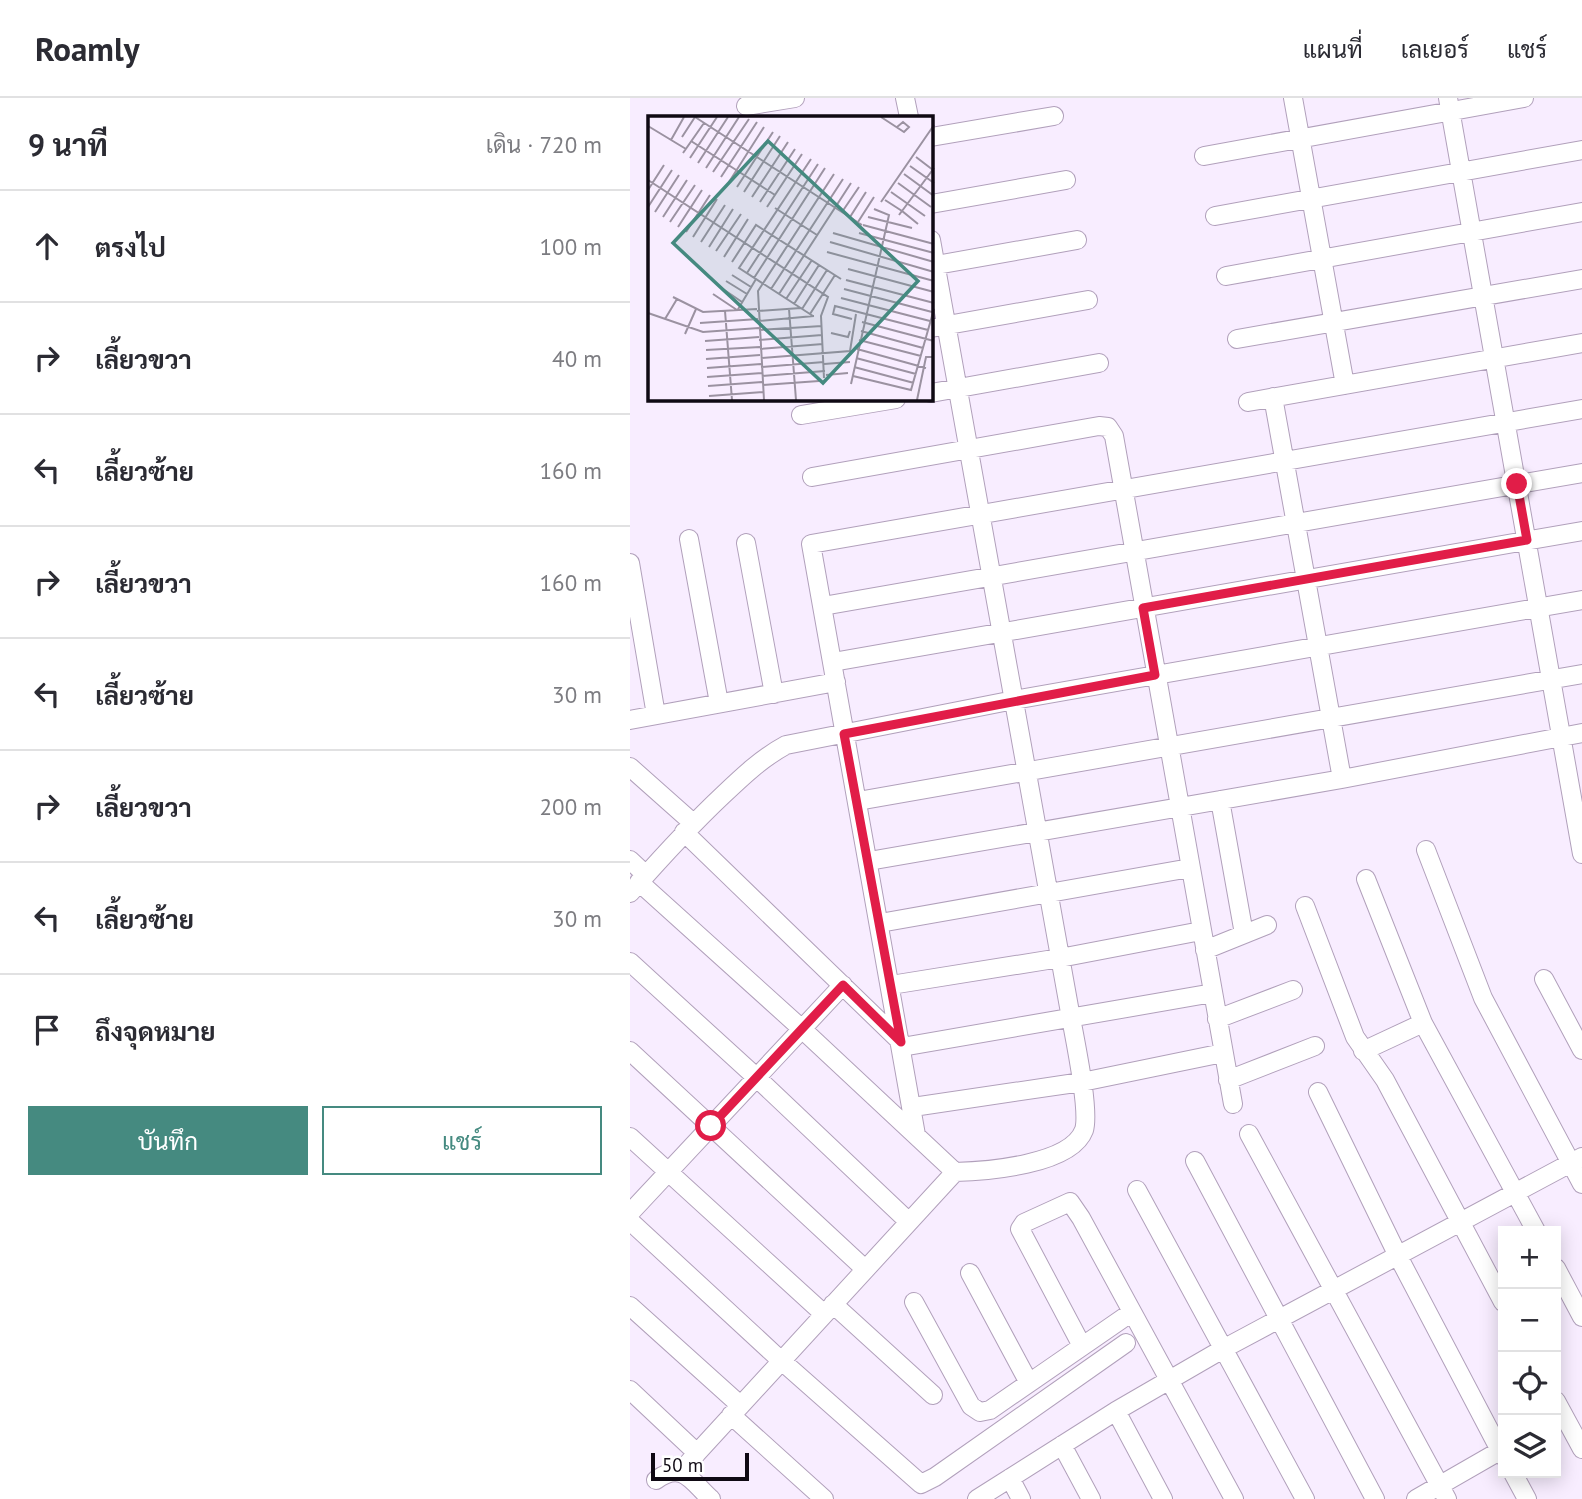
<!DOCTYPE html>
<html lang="th">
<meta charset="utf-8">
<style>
:root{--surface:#fff;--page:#f2f2f3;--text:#2b2b33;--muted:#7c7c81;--line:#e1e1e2;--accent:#458a80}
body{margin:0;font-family:"PT Sans",Sarabun,sans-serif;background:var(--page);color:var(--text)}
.controls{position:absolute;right:21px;bottom:21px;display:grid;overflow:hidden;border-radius:0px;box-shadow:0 4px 18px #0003}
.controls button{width:63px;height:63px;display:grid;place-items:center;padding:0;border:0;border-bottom:2px solid var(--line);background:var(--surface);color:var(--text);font:35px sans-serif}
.scale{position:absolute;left:21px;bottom:18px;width:98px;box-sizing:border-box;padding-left:7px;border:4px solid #0f0913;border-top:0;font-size:19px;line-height:24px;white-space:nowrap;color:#0f0913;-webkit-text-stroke:5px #fff;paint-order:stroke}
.stop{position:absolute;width:21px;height:21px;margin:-16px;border:5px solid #e11d48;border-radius:50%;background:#fff}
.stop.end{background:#e11d48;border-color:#fff;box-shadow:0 2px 7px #0008}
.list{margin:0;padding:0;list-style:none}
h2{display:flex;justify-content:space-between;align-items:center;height:91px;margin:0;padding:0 28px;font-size:30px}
h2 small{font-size:23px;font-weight:400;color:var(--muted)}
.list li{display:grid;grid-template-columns:46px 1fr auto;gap:21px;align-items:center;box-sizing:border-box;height:112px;padding:0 28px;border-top:2px solid var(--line)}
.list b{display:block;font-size:26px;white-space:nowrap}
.list em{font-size:23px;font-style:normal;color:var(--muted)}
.actions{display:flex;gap:14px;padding:21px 28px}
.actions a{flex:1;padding:16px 0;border:2px solid var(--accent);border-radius:0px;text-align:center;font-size:24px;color:var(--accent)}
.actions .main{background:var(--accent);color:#fff}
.icon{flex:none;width:38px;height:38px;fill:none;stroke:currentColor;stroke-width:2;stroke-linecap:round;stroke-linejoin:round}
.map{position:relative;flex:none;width:952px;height:1401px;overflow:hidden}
header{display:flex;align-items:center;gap:42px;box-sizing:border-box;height:98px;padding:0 35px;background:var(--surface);border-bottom:2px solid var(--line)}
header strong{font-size:33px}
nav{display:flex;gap:38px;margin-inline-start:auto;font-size:24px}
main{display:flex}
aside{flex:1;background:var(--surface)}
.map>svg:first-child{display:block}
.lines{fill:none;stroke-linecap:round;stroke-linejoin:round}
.minor-casing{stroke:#b1a0bb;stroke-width:20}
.minor{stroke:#fff;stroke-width:18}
.route{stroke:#e11d48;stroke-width:9}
.inset-road{fill:none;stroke:#9b92a1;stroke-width:2}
.view{fill:#458a80;fill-opacity:0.15;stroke:#458a80;stroke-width:3.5}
.inset-edge{fill:none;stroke:#0f0913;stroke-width:3.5}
</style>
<header>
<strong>Roamly</strong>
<nav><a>แผนที่</a><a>เลเยอร์</a><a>แชร์</a></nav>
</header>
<main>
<aside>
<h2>9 นาที<small>เดิน · 720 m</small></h2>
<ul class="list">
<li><svg class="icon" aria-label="ahead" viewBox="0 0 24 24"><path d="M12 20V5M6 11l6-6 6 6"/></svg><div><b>ตรงไป</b></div><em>100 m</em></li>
<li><svg class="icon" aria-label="right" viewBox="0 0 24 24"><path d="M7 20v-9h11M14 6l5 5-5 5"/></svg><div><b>เลี้ยวขวา</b></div><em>40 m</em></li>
<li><svg class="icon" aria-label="left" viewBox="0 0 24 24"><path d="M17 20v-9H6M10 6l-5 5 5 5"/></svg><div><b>เลี้ยวซ้าย</b></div><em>160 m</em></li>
<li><svg class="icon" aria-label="right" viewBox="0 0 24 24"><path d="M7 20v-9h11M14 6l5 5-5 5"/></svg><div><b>เลี้ยวขวา</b></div><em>160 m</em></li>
<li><svg class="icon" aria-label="left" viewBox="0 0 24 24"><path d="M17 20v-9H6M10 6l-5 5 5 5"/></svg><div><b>เลี้ยวซ้าย</b></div><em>30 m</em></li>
<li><svg class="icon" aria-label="right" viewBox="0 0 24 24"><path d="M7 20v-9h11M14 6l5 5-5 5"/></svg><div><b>เลี้ยวขวา</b></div><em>200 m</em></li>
<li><svg class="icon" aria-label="left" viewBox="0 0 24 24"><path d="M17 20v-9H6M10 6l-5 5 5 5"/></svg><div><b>เลี้ยวซ้าย</b></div><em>30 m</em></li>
<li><svg class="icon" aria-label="arrive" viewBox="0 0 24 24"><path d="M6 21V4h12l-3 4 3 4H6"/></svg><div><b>ถึงจุดหมาย</b></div></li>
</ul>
<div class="actions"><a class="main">บันทึก</a><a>แชร์</a></div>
</aside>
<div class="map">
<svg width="952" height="1401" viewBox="0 0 952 1401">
<rect width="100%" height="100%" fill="#f8edff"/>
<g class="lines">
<defs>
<path id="minor" d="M275 0 279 19
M663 0 715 287
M818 0 952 756
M116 8 165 0
M301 39 424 18
M574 58 894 0
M301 106 436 82
M585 118 952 52
M301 168 447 142
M596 178 952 114
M301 230 458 202
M607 241 952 181
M301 295 469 265
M643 299 712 681
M618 304 952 245
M171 317 266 301
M182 379 469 328 478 329 484 338 603 1006
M59 441 89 605
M116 445 144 596
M0 465 26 617
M193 508 952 375
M203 564 952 433
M0 622 206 584
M0 669 63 725
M590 702 614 836
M228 703 952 576
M54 734 271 944
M796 752 853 900 952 1086
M0 762 16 777
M239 763 712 681 952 635
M736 781 793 925 906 1133
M9 784 172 931 325 1074
M0 795C30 761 60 728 93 697 113 678 132 660 156 647L384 602 952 502
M675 808 725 939 755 982 873 1204
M250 825 560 770
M575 852 637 827
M0 864 127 980 279 1124
M914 881 952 952
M261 887 430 860 571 833
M587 921 663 892
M272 949 583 895
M0 953 235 1171
M733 953 793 925
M598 982 685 948
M688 994 768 1158 873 1358
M283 1009 452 984 593 955
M619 1036 817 1401
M286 1037 181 446 952 311
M0 1039 194 1216
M565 1063 745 1401
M507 1092 675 1401
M0 1115 213 887
M0 1123 145 1257 291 1386 305 1379 496 1245
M926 1170 952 1219
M340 1175 399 1285
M284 1204 341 1308 350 1314 360 1312 502 1214
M203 1206 303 1297
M0 1208 110 1307
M452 1248 390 1131 394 1125 440 1104 451 1120 604 1401
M0 1292 67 1355
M926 1303 952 1351
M486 1313 533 1401
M101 1317 194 1401
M432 1347 461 1401
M55 1375 54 1370 67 1355 325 1074C357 1073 441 1067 454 1032 460 1013 445 942 441 920L301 142
M883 1375 897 1401
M380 1380 391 1401
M26 1382C53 1363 61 1383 81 1401
M347 1401 486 1313 593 1251 952 1059
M786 1401 873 1351"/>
</defs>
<!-- minor casing -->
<use href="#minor" class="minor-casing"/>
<!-- minor -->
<use href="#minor" class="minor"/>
</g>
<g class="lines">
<!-- route -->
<path class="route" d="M81 1028 213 887 271 944 214 636 525 577 513 510 897 442 887 386"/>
</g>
<!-- overview -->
<g transform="translate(18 18)">
<rect width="285" height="285" fill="#f8edff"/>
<path class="inset-road" d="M47 1 214 109M233 1 256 16 261 11 255 6 249 11M0 10 38 33M34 21 47 1M23 24 36 1M43 25 127 79M35 37 56 7M268 41 285 54M42 42 69 1M163 43 91 152 165 200M50 47 80 1M262 50 286 67M58 52 91 1M65 56 101 3M256 58 286 80M73 61 109 6M0 64 180 181 173 200 176 262M81 66 116 11M250 67 283 91M89 71 125 16M0 74 16 49M96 76 132 20M243 76 277 100M104 81 140 26M237 84 254 95 286 52M112 86 147 33M233 86 286 9M0 91 24 54M119 91 154 38M127 92 169 119M7 96 31 59M194 96 211 71M251 99 254 95 270 108M15 101 39 64M202 101 218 76M220 101 264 112M22 106 47 69M210 106 226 81M215 109 286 128M30 111 54 74M38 116 62 79M185 117 286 146M211 117 286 137M45 121 69 83M53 126 77 89M182 126 286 156M61 131 85 93M68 135 93 98M179 136 286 165M76 141 100 103M84 146 108 109 193 163M200 153 286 176M99 157 170 48M84 159 103 171M106 162 177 52M198 164 286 187M78 165 99 178M72 171 94 186M123 173 195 63M196 173 284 196M65 178 89 194M131 178 203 67M25 181 55 196 109 193M193 182 282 205M138 183 164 144M146 188 171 149M141 193 148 284M154 193 179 154M77 195 84 284M89 195 108 163M109 195 153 192M0 197 55 216 111 212M162 198 187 159M17 203 29 183M204 203 185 198 187 190 280 214M110 205 166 200M214 206 286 225M52 207 110 203M111 214 174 210M213 215 275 232M183 217 200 221 202 215M37 218 48 193M111 224 174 219M211 224 273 240M57 225 111 221M112 233 175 228M209 233 278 252M58 234 112 231M113 242 202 235 208 198M208 242 268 258M58 243 112 239M176 248 202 246M113 251 176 246M206 251 266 267M59 252 113 248M178 259 200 257M114 260 177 255M205 260 263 274 286 193M59 261 114 257M203 268 241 99 226 93M115 269 171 265M60 270 114 266M61 280 115 276M116 284 110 175 186 58M269 284 278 241H286"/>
<path class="view" d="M120 25 270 165 175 267 25 127Z"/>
<rect width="285" height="285" class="inset-edge"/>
</g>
</svg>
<div class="controls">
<button>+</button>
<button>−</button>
<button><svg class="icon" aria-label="locate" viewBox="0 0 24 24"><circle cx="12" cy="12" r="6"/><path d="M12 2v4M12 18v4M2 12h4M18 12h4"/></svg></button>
<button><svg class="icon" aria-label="layers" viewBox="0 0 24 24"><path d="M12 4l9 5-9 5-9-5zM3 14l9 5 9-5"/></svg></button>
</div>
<div class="scale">50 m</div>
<div class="stop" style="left:81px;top:1028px"></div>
<div class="stop end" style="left:887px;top:386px"></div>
</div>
</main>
